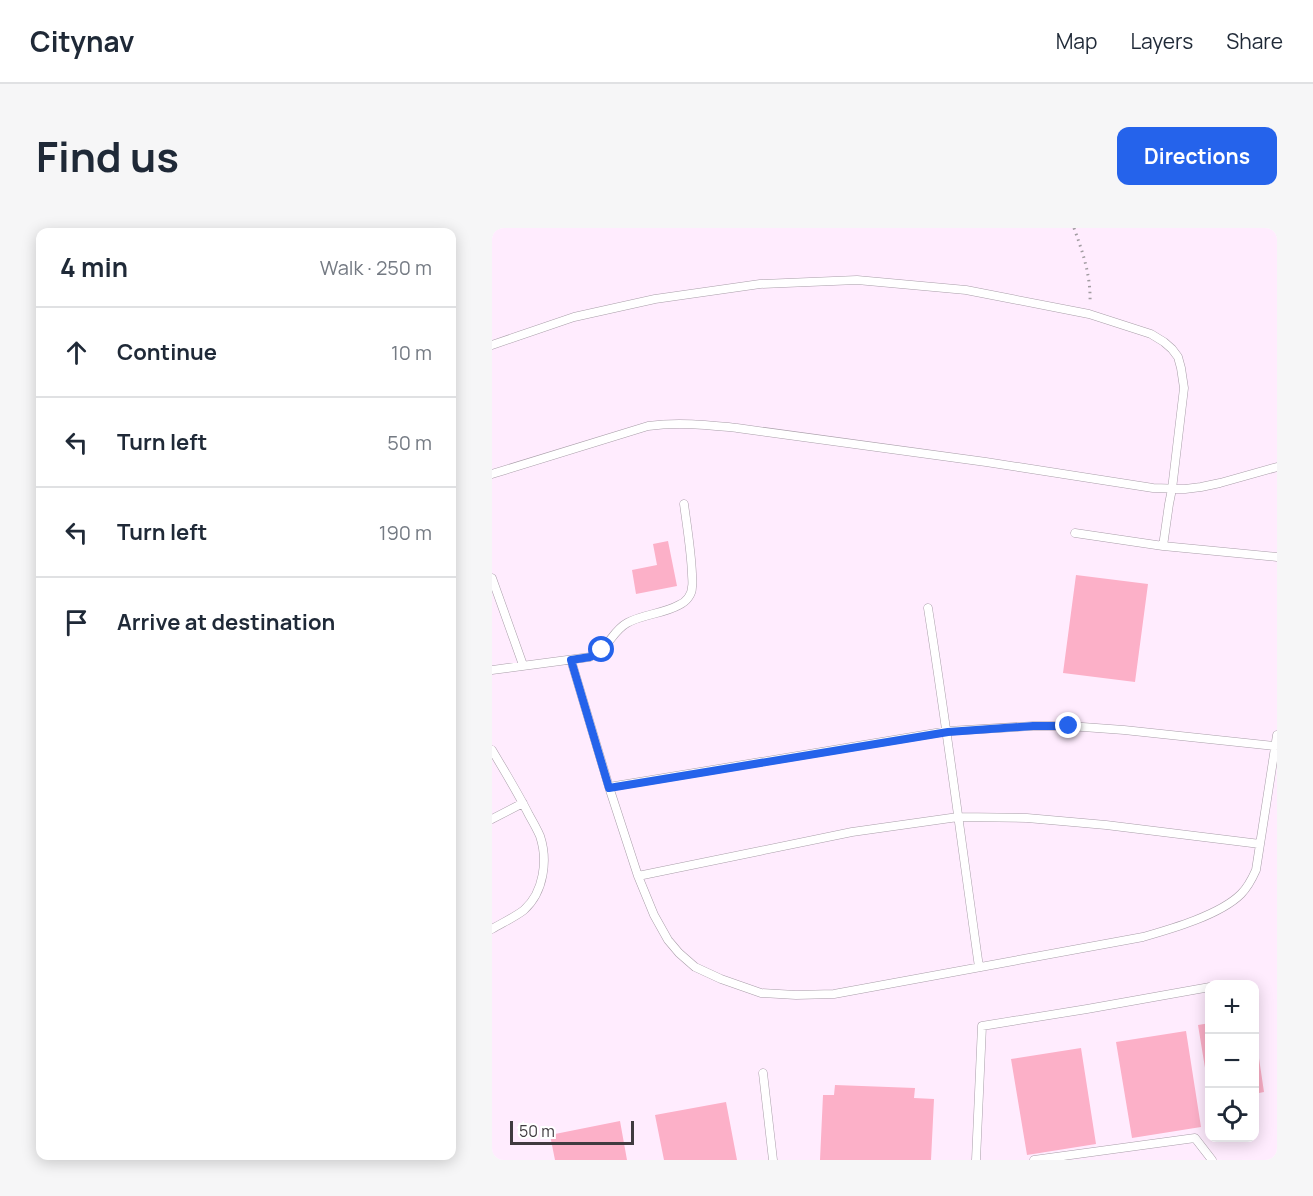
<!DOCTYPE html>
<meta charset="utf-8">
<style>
:root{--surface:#fff;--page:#f6f6f7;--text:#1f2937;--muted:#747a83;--line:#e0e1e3;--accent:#2563eb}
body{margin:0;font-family:Manrope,sans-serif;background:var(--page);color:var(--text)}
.controls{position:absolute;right:18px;bottom:18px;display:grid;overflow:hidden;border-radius:12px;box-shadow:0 3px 15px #0003}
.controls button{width:54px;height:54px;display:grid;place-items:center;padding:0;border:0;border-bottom:2px solid var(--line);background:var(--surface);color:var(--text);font:30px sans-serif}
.scale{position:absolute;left:18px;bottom:15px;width:124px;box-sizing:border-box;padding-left:6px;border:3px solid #403b40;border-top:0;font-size:16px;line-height:21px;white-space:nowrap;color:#403b40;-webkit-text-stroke:4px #fff;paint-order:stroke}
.stop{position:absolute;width:18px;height:18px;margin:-14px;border:4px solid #2563eb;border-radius:50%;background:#fff}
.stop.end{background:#2563eb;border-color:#fff;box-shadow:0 2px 6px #0008}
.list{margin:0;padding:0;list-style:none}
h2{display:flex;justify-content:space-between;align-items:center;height:78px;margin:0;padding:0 24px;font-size:26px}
h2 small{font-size:20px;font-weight:400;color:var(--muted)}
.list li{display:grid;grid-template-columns:39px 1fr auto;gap:18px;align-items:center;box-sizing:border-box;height:90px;padding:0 24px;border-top:2px solid var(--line)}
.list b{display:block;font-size:22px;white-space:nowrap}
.list em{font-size:20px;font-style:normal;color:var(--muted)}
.icon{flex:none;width:33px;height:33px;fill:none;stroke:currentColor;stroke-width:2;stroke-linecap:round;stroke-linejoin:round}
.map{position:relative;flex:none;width:785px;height:932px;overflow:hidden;border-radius:12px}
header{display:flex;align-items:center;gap:36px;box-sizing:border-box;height:84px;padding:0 30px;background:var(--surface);border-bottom:2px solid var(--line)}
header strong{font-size:28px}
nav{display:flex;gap:33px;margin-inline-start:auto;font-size:21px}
.intro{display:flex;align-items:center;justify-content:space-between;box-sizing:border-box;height:144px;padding:0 36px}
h1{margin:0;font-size:42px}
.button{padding:15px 27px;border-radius:12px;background:var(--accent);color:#fff;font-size:21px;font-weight:700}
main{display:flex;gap:36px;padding:0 36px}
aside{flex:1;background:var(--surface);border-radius:12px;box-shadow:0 3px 15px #0003}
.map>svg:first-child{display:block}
.built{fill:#ffecfe;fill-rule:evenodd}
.building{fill:#fcb0c8}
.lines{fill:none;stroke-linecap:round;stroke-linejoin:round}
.lane-casing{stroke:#a99ea9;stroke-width:9}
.path{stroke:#a19ca1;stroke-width:3;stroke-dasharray:1.5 4.5;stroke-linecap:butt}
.lane{stroke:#fff;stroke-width:8}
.route{stroke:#2563eb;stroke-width:8}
</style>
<header>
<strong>Citynav</strong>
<nav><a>Map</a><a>Layers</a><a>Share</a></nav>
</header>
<div class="intro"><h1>Find us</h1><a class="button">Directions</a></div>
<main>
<aside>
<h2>4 min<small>Walk · 250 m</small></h2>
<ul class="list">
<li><svg class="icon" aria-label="ahead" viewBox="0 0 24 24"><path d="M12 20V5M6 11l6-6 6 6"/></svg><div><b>Continue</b></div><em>10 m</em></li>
<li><svg class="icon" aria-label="left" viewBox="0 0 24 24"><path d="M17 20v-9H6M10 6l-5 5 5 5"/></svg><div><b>Turn left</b></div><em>50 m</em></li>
<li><svg class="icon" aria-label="left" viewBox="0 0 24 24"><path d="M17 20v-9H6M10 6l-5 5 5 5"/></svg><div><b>Turn left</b></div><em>190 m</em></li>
<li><svg class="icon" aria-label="arrive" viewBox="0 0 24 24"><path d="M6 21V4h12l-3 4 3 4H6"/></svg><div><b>Arrive at destination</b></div></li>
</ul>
</aside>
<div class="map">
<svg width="785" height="932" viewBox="0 0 785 932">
<rect width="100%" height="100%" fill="#fef9fe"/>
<!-- built -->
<path class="built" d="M0 0H785V932H0ZM718 756H762V910H718Z"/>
<!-- building -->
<path class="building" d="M176 313 185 358 144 366 140 342 165 337 161 316Z
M584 347 656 356 643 454 571 445Z
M718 795V846H714L706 797Z
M694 803 709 899 640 910 624 814Z
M762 810H764L772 864 762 866Z
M589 820 604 916 535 927 519 831Z
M343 857 423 860 422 870 442 871 439 932H328L331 867H342Z
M234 874 245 932H172L163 887Z
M128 893 135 932H63L58 907Z"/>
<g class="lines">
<defs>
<path id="lane" d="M0 117 82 89 163 71 268 56 365 52 474 62 597 86 659 106 672 114 680 121 686 129 689 140 692 160 680 261 677 276 671 318
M0 246 156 198C186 194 215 197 245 200L494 234 661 260 693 261 709 259 728 255 785 239
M583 305 671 318 785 329
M0 350 31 437
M436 380C455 500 470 619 487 739
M79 432 117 559 146 648 162 687 176 712 187 725 203 739 229 751 269 765 304 767 342 766 651 709C679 701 728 687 749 666 756 659 760 651 764 642L785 507
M0 442 98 429C118 420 119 404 135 395 151 386 171 386 187 377 194 374 200 367 200 359 201 355 200 350 200 346 199 322 195 299 192 276
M0 522C13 544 26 565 37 587 41 594 45 601 48 608 56 632 52 664 32 682 23 689 10 695 0 701
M117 559 456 503 541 498H577L632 502 783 518
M0 591 31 575
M146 648 360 604 466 589 535 590 614 597 768 616
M271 845 281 932
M484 932 490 798 595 781 718 759
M542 932 703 910 720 932"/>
</defs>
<!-- lane casing -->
<use href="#lane" class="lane-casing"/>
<!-- path -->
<path class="path" d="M582 0C591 25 599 48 598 75"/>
<!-- lane -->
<use href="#lane" class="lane"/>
</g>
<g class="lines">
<!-- route -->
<path class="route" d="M110 422 98 429 79 432 117 560 456 504 541 498H577"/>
</g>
</svg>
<div class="controls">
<button>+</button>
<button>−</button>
<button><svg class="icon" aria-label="locate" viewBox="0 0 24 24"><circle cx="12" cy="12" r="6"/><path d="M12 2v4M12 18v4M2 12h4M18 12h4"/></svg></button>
</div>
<div class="scale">50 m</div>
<div class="stop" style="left:110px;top:422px"></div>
<div class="stop end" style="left:577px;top:498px"></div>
</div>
</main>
